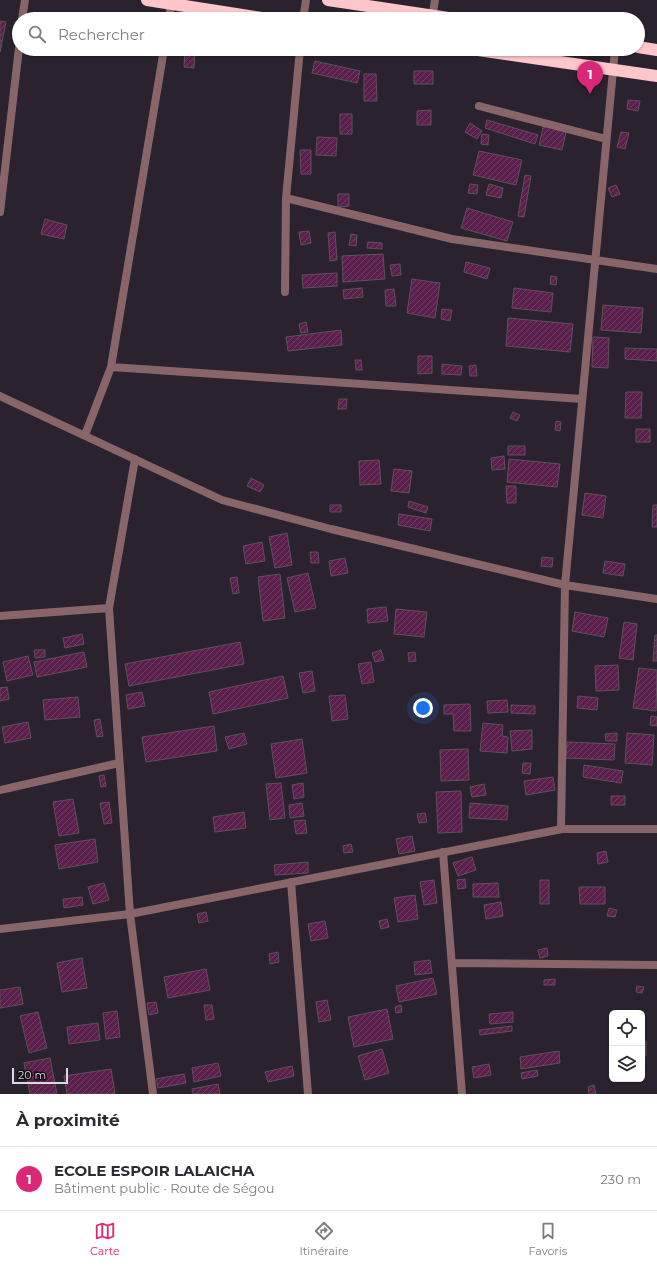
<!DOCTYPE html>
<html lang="fr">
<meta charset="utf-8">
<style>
:root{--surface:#fff;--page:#f2f2f3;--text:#2b2b33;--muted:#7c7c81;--line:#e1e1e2;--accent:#db2777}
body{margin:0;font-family:Montserrat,sans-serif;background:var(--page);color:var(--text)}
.controls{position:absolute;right:12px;bottom:12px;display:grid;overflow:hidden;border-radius:6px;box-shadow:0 1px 3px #0004}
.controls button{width:36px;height:36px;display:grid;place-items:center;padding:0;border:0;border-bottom:1px solid var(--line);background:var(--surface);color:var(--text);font:20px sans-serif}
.scale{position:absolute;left:12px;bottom:10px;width:56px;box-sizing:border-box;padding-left:4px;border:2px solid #ddd7e0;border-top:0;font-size:11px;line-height:14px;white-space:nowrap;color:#ddd7e0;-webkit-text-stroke:3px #110e13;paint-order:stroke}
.you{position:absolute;left:423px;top:708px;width:14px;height:14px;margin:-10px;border:3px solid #fff;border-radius:50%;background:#1a73e8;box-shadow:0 0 0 6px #1a73e833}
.badge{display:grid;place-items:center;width:26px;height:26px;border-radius:50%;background:var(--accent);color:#fff;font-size:13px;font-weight:700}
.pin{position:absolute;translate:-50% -33px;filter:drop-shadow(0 1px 2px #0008)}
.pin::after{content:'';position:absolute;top:21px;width:14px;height:12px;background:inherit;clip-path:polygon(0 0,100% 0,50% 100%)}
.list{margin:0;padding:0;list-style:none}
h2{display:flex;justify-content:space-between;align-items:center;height:52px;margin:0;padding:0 16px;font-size:17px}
h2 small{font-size:13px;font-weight:400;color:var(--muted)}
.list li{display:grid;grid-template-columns:26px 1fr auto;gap:12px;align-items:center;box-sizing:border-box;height:64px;padding:0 16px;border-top:1px solid var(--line)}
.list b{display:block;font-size:15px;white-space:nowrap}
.list p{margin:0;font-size:13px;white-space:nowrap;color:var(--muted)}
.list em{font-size:13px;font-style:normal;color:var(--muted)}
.icon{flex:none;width:22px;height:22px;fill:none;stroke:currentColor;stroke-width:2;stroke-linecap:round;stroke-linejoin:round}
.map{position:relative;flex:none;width:657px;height:1094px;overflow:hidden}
.search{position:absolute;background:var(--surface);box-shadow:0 1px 3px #0004;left:12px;right:12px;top:12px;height:44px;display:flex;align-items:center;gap:10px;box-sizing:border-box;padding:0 14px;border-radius:22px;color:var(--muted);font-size:15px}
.sheet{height:116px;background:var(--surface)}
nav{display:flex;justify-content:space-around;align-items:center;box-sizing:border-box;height:56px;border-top:1px solid var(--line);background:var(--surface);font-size:11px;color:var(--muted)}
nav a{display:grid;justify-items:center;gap:2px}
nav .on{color:var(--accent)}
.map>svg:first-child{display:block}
.building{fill:url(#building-hatch);stroke:#60505b}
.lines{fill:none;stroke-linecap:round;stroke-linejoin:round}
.street{stroke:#886568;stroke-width:8}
.highway{stroke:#fcc6cb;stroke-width:12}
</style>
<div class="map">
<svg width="657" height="1094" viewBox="0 0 657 1094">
<defs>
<pattern id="building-hatch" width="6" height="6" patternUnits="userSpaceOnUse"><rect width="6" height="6" fill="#5a1f4b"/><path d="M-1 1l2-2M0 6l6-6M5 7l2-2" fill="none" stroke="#713f65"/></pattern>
</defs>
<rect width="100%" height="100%" fill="#2b222f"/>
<!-- building -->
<path class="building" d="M33 13 75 18V19H32Z
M0 21 6 22 0 52Z
M185 49H195L194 68 184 67Z
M315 61 360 71 357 83 312 73Z
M414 71H433V84H414Z
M364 74H376L377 101H364Z
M628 100 640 101 638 111 627 109Z
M431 110V125H417V111Z
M340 114H352V134H340Z
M487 120 538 135 535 144 485 128Z
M470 123 482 131 477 139 465 132Z
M544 123 567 128 562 150 539 145Z
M621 132 629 133 625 149 617 147Z
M482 134 489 135 488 145 481 144Z
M317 137 337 138 336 156 316 155Z
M300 150H311V174H301Z
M479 151 522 160 516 185 473 175Z
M525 175 531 176 524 217 518 216Z
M470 184 478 185 477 194 468 193Z
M489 184 503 188 501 198 486 195Z
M616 185 620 194 612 197 608 188Z
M338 194H349V206L338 207Z
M467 208 513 222 507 241 461 228Z
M45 219 67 225 64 239 41 234Z
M309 231 311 243 301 245 299 232Z
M335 232 337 260 330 261 328 233Z
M351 234 357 235 356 246 349 245Z
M368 242 382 243V249L367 248Z
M383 254 385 279 343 282 342 256Z
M466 262 490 268 487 279 464 272Z
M400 264 401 275 392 276 390 265Z
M337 273V286L303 288 302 275Z
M551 276 557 277 556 285 550 284Z
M412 279 440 283 435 318 407 313Z
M362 288 363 297 344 299 343 290Z
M514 288 553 293 551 312 512 308Z
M394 289 396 306H386L385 290Z
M603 305 643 308 641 333 601 330Z
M442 309 452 310 450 321 441 319Z
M508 318 573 324 570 352 506 346Z
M306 322 308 332 301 333 299 324Z
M341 330 342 345 288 351 286 337Z
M593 337 609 338 608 368 592 367Z
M625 348 657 349V361L625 359Z
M418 356H432V373L418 374Z
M355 360H361L362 370H356Z
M442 364 462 366 461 375 442 374Z
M476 365 477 376H470L469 366Z
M626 392H642L641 418H625Z
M339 399H347L346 409H338Z
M513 412 520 415 517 421 510 418Z
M556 421 561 422 560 431 555 430Z
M636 429H650V442H636Z
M508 446H525V455H508Z
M504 456 505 469 492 470 491 458Z
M509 459 560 464 557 487 507 482Z
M379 460 381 484 360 485 359 461Z
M394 469 412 471 409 493 391 491Z
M251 478 264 485 260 492 247 486Z
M506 486H516V503H507Z
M585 493 606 496 603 518 582 515Z
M409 501 428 507 426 513 408 507Z
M330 505H341V512H330Z
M653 505H657V527H652Z
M399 514 432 519 430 531 398 525Z
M287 533 292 565 275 568 269 537Z
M262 542 265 561 246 564 243 546Z
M310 552H318L319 563H311Z
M542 557 553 558 552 567 541 566Z
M345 558 348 573 331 576 329 561Z
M605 561 625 564 623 576 603 573Z
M308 573 316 608 295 612 287 578Z
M280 574 285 618 263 621 258 577Z
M237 577 239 593 233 594 230 578Z
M386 607 388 621 368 623 367 609Z
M396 609 427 612 424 637 394 634Z
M575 612 608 618 604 637 572 631Z
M624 622 637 624 633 660 619 658Z
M82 634 84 644 65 648 63 638Z
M655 635H657V661H653Z
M240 642 244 664 129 686 125 664Z
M34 650H45V657L35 658Z
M381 650 384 660 375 662 372 653Z
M84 652 87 667 37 677 34 662Z
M415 652 416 661 409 662 408 653Z
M28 656 33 675 7 681 3 662Z
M371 662 374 682 362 684 358 664Z
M618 665 619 690 596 691 595 666Z
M639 668 657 670 656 711 633 708Z
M312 671 315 691 303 693 299 673Z
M283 676 288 698 213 714 209 692Z
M7 687 9 699 0 701V688Z
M142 692 145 706 128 709 126 695Z
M345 695 348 719 332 721 329 696Z
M578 696 598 698 597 710 577 708Z
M78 697 80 717 45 720 43 700Z
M507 700 508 712 488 713 487 701Z
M470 704 471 731H454L453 714H444V705Z
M511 705 535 706V714L511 713Z
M651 716 657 717V726L650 725Z
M100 719 103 736 97 737 94 720Z
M28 722 31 738 5 743 2 727Z
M483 723 503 725 502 736 508 737 507 753 480 751Z
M214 726 217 751 146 762 142 737Z
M532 730V749L512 751 510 731Z
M244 733 247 744 229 749 225 737Z
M617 733V741H606L605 734Z
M627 733 654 735 652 765 625 763Z
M302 739 307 773 276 778 271 744Z
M567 742 615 744 614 760 566 758Z
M468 749 469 780 441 781 440 750Z
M523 763H531L530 774 522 773Z
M584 765 623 771 621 783 583 777Z
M104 775 106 786 101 787 99 776Z
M553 777 555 790 526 795 524 781Z
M281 783 285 818 270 820 266 784Z
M303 783 304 797 294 799 292 785Z
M484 784 486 795 472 797 470 787Z
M461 791 462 832 438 833 436 792Z
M611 796H625V805H611Z
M73 799 79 833 59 836 53 802Z
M109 802 112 823 104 824 100 803Z
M302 803 304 816 290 818 289 805Z
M470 803 508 806 507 820 469 818Z
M244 812 246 828 215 832 213 817Z
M425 813 427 822 419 823 417 814Z
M305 820 307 833 296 834 294 821Z
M412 836 415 851 399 854 396 839Z
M95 839 98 862 59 869 55 845Z
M351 844 353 852 344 853 343 846Z
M606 851 608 862 598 864 597 853Z
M472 857 476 870 458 876 453 863Z
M308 862V873L275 875 274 865Z
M465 879 466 888 458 889 457 880Z
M434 880 437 903 424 905 420 882Z
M540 880H549V904H540Z
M104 883 109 900 93 904 88 887Z
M498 883 499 897H473V884Z
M579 887H605V904H580Z
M415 895 418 919 398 922 394 898Z
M82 897 83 905 64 908 63 899Z
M501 902 503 916 486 919 484 905Z
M609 908 617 910 615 917 607 916Z
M206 912 208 921 199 923 197 914Z
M387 919 389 927 381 929 379 921Z
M325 921 328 938 311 941 308 924Z
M547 948 548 956 540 958 538 950Z
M278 952 279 962 270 964 269 954Z
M82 958 87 988 62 992 57 963Z
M430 960 432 973 415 975 414 962Z
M206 969 210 990 168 998 164 977Z
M433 978 437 994 399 1002 396 986Z
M555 979V985H544V980Z
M637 986 644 987 642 993 636 992Z
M20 987 23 1004 0 1008V990Z
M327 1000 331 1020 319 1022 316 1002Z
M156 1002 158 1013 149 1015 147 1003Z
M204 1005H212L214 1019 206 1020Z
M401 1005 402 1012 396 1013 395 1007Z
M387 1009 393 1039 354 1047 348 1017Z
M117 1011 120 1037 106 1039 103 1013Z
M38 1012 47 1048 29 1053 20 1016Z
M513 1012V1022L490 1024 489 1014Z
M98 1023 100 1040 69 1044 67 1027Z
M512 1026V1031L480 1035 479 1030Z
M642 1041H646V1056H642Z
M382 1049 389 1073 365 1080 358 1056Z
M559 1051 560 1063 521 1069 520 1057Z
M50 1058 57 1094H30L24 1063Z
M218 1063 221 1076 194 1082 192 1068Z
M489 1064 491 1075 474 1078 472 1067Z
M292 1066 294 1076 268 1082 265 1072Z
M111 1069 115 1094H67L64 1076Z
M537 1070 538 1076 522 1079 521 1073Z
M184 1074 186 1083 158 1088 156 1079Z
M218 1084 220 1094H193L192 1089Z
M594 1085 596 1094H589L588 1087Z"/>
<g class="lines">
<!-- street -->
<path class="street" d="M22 19 25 0
M169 19 171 4
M303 19 306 0
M432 19 435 0
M479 106 606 139
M286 198 452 239 657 269
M0 212 19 48
M285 292 286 198 300 49
M111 367 582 399
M0 396 222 500 331 529 565 585 657 599
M85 435 111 367 164 49
M109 608 135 459
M0 616 109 608 130 914 153 1094
M0 790 119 763
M561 829 565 585 615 49
M443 852 462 1094
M291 882 308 1094
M0 929 130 914 562 829H657
M452 963 657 965"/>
<!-- highway -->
<path class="highway" d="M147 0 268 19
M328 0 455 19
M638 47 657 50
M471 49 657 76"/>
</g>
</svg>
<div class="controls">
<button><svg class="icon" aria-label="locate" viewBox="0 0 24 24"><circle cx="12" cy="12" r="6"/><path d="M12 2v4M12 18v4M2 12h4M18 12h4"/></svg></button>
<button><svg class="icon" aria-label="layers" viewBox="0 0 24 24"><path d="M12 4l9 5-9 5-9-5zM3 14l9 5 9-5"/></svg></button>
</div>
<div class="scale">20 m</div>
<div class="you"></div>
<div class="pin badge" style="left:590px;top:94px">1</div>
<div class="search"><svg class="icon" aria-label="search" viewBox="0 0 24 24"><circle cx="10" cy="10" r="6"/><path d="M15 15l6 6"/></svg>Rechercher</div>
</div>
<section class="sheet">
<h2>À proximité<small></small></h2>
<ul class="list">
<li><span class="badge">1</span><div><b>ECOLE ESPOIR LALAICHA</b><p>Bâtiment public · Route de Ségou</p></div><em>230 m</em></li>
</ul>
</section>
<nav>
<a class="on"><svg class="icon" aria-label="map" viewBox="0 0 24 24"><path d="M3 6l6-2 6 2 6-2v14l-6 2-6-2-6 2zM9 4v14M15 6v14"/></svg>Carte</a>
<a><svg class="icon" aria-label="directions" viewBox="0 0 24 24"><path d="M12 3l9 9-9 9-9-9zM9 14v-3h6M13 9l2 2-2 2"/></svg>Itinéraire</a>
<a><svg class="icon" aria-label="saved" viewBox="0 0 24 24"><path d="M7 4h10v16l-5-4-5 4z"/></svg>Favoris</a>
</nav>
